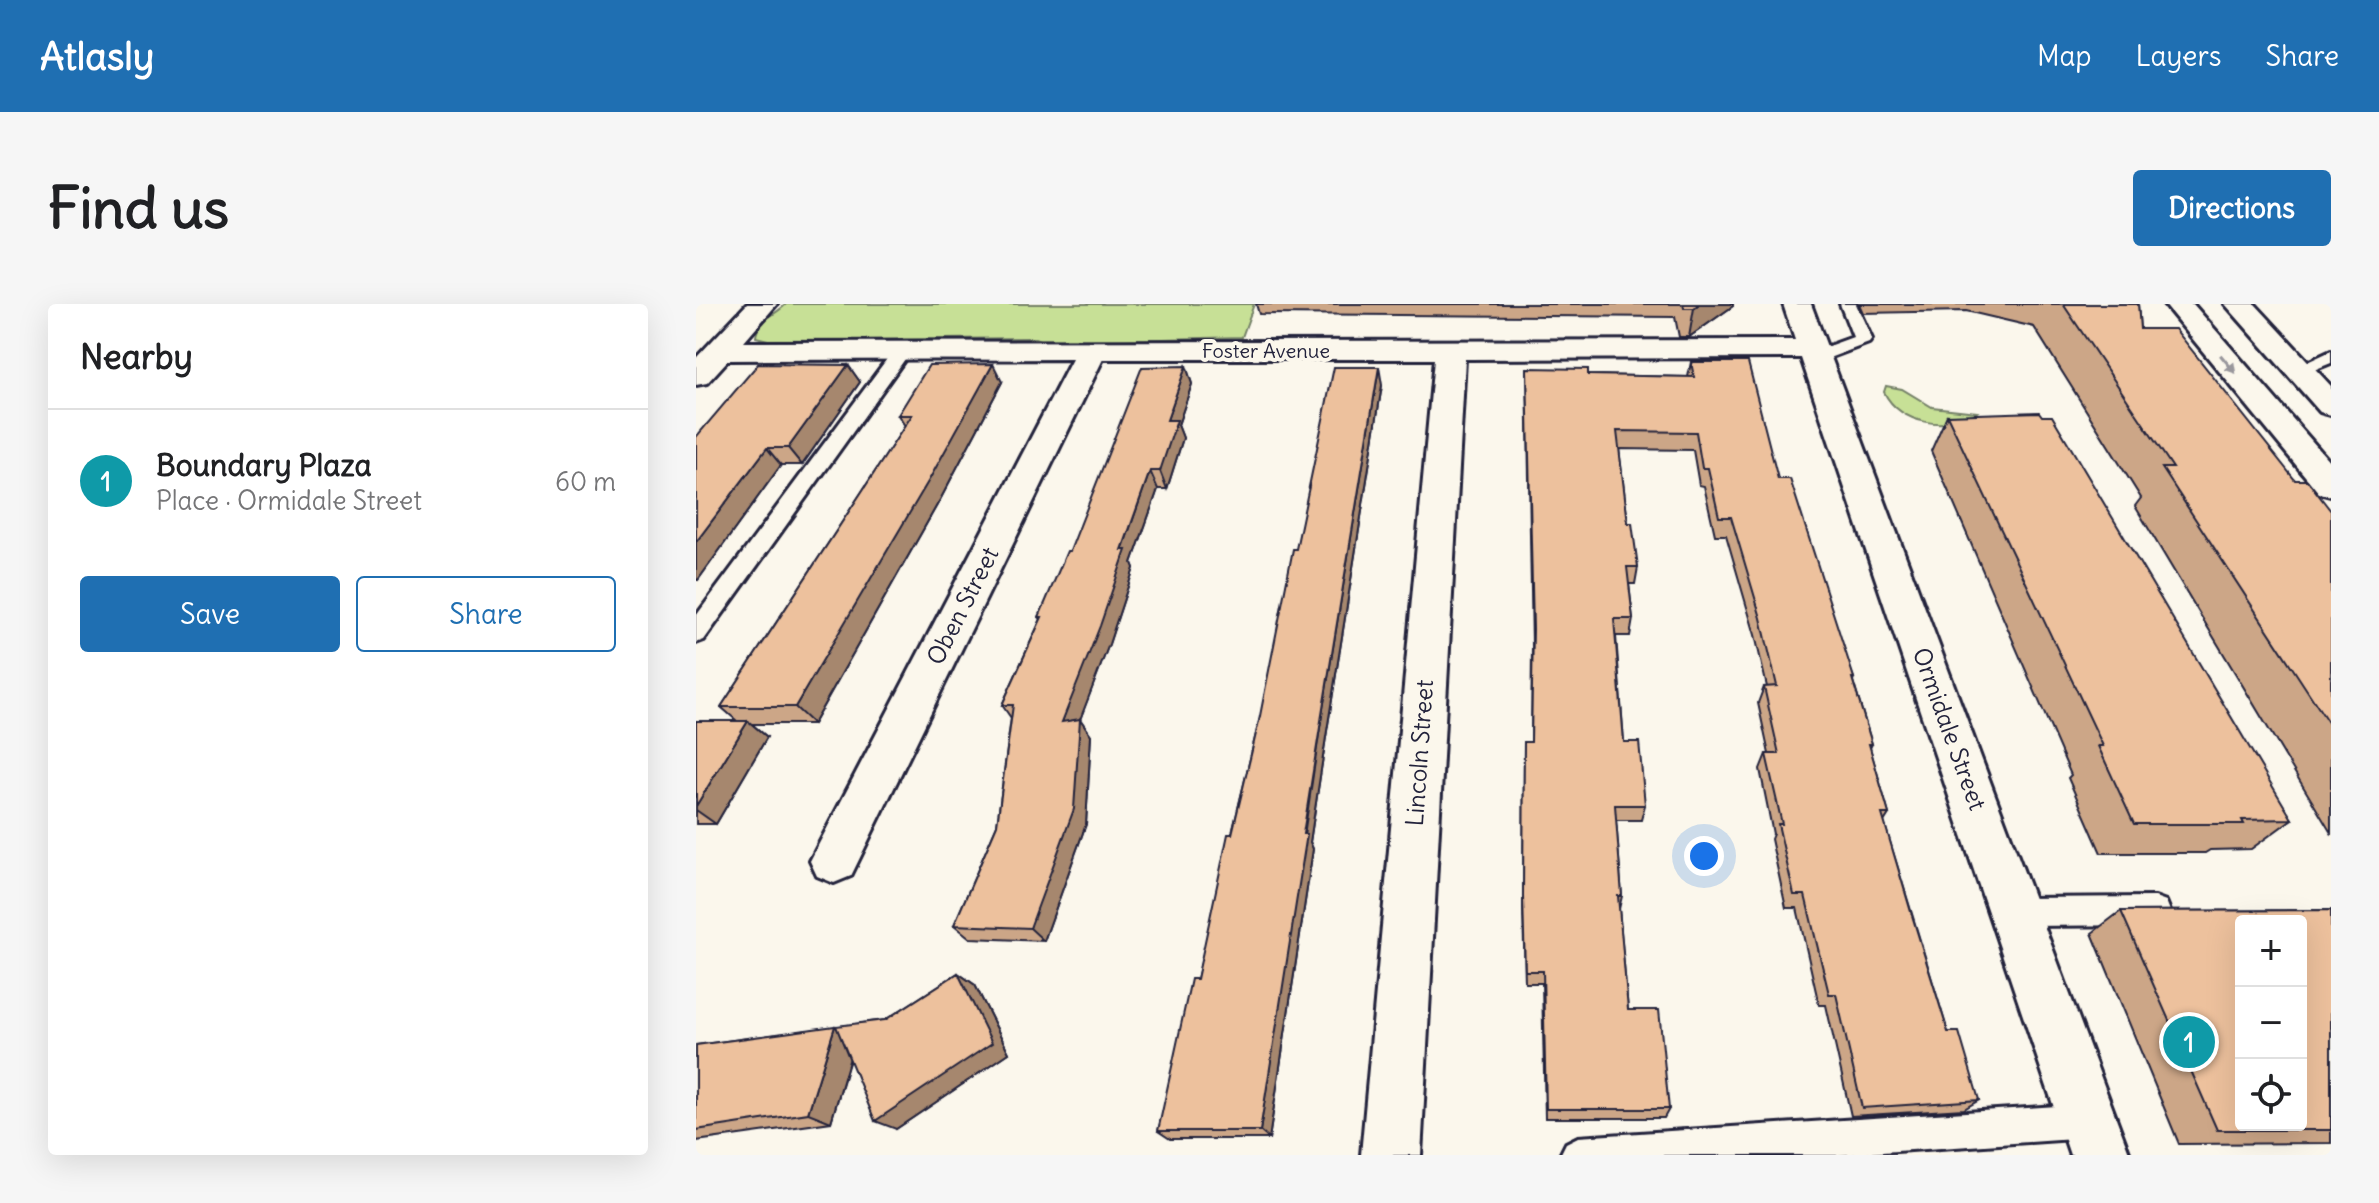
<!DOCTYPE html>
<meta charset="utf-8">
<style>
:root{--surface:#fff;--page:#f6f6f6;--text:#202124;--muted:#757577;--line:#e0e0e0;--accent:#1f6fb2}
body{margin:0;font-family:Delius,sans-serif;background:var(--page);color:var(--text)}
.controls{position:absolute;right:24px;bottom:24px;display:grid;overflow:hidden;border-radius:8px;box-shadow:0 8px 32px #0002}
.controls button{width:72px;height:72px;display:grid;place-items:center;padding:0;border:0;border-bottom:2px solid var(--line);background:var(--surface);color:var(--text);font:40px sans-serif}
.you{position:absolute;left:1008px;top:552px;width:28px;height:28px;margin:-20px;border:6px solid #fff;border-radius:50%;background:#1a73e8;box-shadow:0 0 0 12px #1a73e833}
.badge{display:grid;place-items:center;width:52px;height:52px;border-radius:50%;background:var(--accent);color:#fff;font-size:26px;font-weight:700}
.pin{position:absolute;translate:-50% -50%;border:4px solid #fff;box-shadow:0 2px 8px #0006}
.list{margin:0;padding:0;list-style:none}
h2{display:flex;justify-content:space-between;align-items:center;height:104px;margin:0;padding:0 32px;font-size:34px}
h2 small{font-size:26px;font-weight:400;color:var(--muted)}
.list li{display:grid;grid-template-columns:52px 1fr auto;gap:24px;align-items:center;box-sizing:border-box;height:144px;padding:0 32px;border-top:2px solid var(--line)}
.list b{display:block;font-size:30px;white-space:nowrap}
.list p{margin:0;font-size:26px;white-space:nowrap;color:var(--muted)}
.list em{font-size:26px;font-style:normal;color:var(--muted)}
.actions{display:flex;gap:16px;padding:24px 32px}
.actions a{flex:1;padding:18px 0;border:2px solid var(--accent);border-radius:8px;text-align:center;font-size:28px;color:var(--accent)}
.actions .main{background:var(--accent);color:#fff}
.icon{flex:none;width:44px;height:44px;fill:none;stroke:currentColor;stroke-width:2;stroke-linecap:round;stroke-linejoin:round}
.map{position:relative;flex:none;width:1635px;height:851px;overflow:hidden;border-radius:8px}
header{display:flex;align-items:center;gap:48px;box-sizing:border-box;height:112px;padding:0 40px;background:var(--accent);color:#fff}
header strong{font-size:38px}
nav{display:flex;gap:44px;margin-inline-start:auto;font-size:28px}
.intro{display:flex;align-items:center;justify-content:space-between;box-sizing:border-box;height:192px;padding:0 48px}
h1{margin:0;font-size:56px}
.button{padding:20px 36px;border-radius:8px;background:var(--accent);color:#fff;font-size:28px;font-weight:700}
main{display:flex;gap:48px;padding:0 48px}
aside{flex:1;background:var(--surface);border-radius:8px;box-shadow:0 8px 32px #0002}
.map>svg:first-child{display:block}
.green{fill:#c7e096;stroke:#748168;stroke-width:2}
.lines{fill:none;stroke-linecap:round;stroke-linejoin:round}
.service-casing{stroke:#22223b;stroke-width:6}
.minor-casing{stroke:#22223b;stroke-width:6}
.primary-casing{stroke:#22223b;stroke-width:6}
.service{fill:#fbf7ec;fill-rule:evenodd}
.minor{fill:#fbf7ec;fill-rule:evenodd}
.primary{fill:#fbf7ec;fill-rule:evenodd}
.wall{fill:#cca687;stroke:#22223b;stroke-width:2}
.shaded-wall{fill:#a6876e;stroke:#22223b;stroke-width:2}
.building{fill:#edc19d;stroke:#22223b;stroke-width:2;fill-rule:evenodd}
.oneway{fill:#99979c}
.labels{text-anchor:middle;stroke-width:8;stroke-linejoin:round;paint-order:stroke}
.far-street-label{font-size:20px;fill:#22223b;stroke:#fbf7ec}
.street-label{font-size:24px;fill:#22223b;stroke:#fbf7ec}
</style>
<header>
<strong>Atlasly</strong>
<nav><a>Map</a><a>Layers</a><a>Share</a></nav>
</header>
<div class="intro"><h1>Find us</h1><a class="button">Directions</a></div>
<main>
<aside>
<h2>Nearby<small></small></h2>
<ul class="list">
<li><span class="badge" style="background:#0f9aa8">1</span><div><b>Boundary Plaza</b><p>Place · Ormidale Street</p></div><em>60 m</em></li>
</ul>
<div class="actions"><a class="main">Save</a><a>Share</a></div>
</aside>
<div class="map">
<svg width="1635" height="851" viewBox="0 0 1635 851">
<rect width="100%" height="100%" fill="#fbf7ec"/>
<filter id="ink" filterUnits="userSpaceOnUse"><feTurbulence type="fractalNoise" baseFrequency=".0125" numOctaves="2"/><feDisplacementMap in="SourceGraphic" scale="16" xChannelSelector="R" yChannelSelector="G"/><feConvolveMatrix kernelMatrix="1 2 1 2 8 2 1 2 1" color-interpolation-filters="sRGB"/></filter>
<g filter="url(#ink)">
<!-- green -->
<path class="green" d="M90 0H558L546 33 349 38 339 34 76 37 60 33C61 16 80 11 90 0Z
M1190 82 1206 85 1236 103 1281 108C1252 128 1204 121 1188 88Z"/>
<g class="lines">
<defs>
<path id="service" d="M1144 0H1160L1176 35 1173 39 1125 57H1113L1110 53 1113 49 1157 33Z
M205 43 214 48 8 336 0 339V312L199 44Z
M1635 47V59L1603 72 1594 66Z
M1459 593 1470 597 1474 607 1470 617 1459 621 1319 622 1308 618 1304 608 1308 598 1319 594Z
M1392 800 1404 805 1409 817 1404 829 1392 834 1142 851H864L870 839 882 833Z"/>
<path id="minor" d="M51 0H81L48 38 1099 36 1087 0H1115L1434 851H1374L1105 54 769 55 725 851H665L738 55H407L155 572 138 579 121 572 114 557 376 55 32 56 11 79 0 81V54Z"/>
<path id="primary" d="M1468 0H1497L1635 159V192L1623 189Z
M1529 0H1559L1635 82V111L1624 108Z"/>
</defs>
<!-- service casing -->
<use href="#service" class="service-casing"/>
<!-- minor casing -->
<use href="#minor" class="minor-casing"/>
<!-- primary casing -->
<use href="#primary" class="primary-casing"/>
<!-- service -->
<use href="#service" class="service"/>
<!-- minor -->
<use href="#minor" class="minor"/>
<!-- primary -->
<use href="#primary" class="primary"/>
</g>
<!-- wall -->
<path class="wall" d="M560 0H1037V2L993 33H983L979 13 563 10Z
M1163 0H1442L1444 25 1599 176 1635 207V529L1439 202 1445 194 1338 23 1270 7 1167 9Z
M995 58 1082 175 1158 374 1157 377 1176 440 1174 444 1193 510 1188 518 1252 728 1283 796 1268 805 1155 812 1130 701H1123L1101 604H1090L1075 535 1077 530 1064 465 1070 450H1073L1062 399 1068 383H1071L1059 331 1030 231H1019L1008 182 1003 181 997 146 923 145 932 219 942 263 939 280H933L937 315 934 332H920L928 438 949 501 945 516H920L926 592 923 605 932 706 973 805 968 814H849L846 679H829L827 605 828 438H835L836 342 831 64 892 71 992 73Z
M152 61 164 78 106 161H85L2 276H0V133Z
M490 62 496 80 482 121 487 134 471 185H462L436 259 438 264 413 340 384 415 395 431 390 520 348 637 274 634 258 621 301 521 315 414 306 401 345 315 343 313Z
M306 78 245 194 117 420H56L71 433 20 520H0V417H41L25 403 209 122 202 111Z
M686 81 630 433 614 538 617 545 573 835H474L462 827 501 675 563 417Z
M1251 111 1596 515 1555 545 1514 546 1509 549H1405L1372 474 1375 471 1235 147Z
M1635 606V839L1483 840 1396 629 1425 607Z
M262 669 279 681 313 749 200 825 154 755 135 818 0 837V741L189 716Z"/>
<!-- shaded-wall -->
<path class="shaded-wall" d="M1003 0H1037V2L993 33 998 4Z
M297 60 306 78 245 194 117 420 99 403Z
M152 61 164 78 106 161 92 144Z
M490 62 496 80 482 121 487 134 471 185 464 167 471 116Z
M683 63 686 81 630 433 614 538 617 545 573 835 564 827 625 417Z
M71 144 85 161 2 276 0 275V238Z
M454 167 462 185 436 259 438 264 413 340 377 434 366 418Z
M384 415 395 431 390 520 348 637 334 624Z
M52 417 71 433 20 520 0 506V502Z
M262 669 279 681 313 749 200 825 179 817Z
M139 722 160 733 135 818 112 809Z"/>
<!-- building -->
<path class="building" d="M987 0H1003L998 4H988Z
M1367 0H1442L1444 25H1479L1599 176H1611L1635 207V423L1466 164H1477Z
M995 58H1052L1082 175H1094L1158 374H1156L1176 440H1173L1193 510H1186L1215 608 1252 728H1263L1283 796 1166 804 1140 690H1133L1109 591H1098L1082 520H1086L1070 450H1083L1068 383 1081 382 1065 314 1035 213H1023L1012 164H1006L1000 128 921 127 932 219H936L942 263H931L937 315H918L928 438H943L949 501H919L926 592H922L932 706H963L973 805H850L847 667H829L827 592 828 438H835L837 325 831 64 892 65V71L998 73Z
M62 60 152 61 92 144H71L0 238V133Z
M297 60 233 176 99 403H25L216 111H202L233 61Z
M490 62 471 116H481L464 167H454L426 246H430L404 322 366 418 384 415 378 505 334 624 258 621 301 521 317 401H306L346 313H343L371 247H374L446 63Z
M638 63H683L625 417 607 530H611L564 827H462L495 675H501L532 530H536L563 417 597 245H600Z
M1343 108 1346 112H1356L1596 515 1546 516 1548 520H1438L1402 442H1407L1251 111Z
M0 417H52L0 502Z
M1635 606V826H1521L1425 607ZM1545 617H1605V821H1545Z
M262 669 296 739 179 817 140 722 189 716Z
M139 722 112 809 0 826V741Z"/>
<!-- one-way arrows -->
<defs><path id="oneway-solid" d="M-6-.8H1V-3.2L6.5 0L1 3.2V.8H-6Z" transform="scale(2)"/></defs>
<use class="oneway" href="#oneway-solid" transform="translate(1532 60) rotate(50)"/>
</g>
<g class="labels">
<!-- far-street labels -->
<g class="far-street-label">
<text x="570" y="54">Foster Avenue</text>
</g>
<!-- street labels -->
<g class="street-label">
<text transform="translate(267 302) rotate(-63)" y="8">Oben Street</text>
<text transform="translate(1253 425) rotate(70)" y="8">Ormidale Street</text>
<text transform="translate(724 449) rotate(-86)" y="8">Lincoln Street</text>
</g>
</g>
</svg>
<div class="controls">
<button>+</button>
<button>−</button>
<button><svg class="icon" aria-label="locate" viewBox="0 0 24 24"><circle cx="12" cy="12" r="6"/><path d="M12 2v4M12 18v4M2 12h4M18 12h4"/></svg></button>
</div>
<div class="you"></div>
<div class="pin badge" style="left:1493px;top:738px;background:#0f9aa8">1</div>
</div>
</main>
